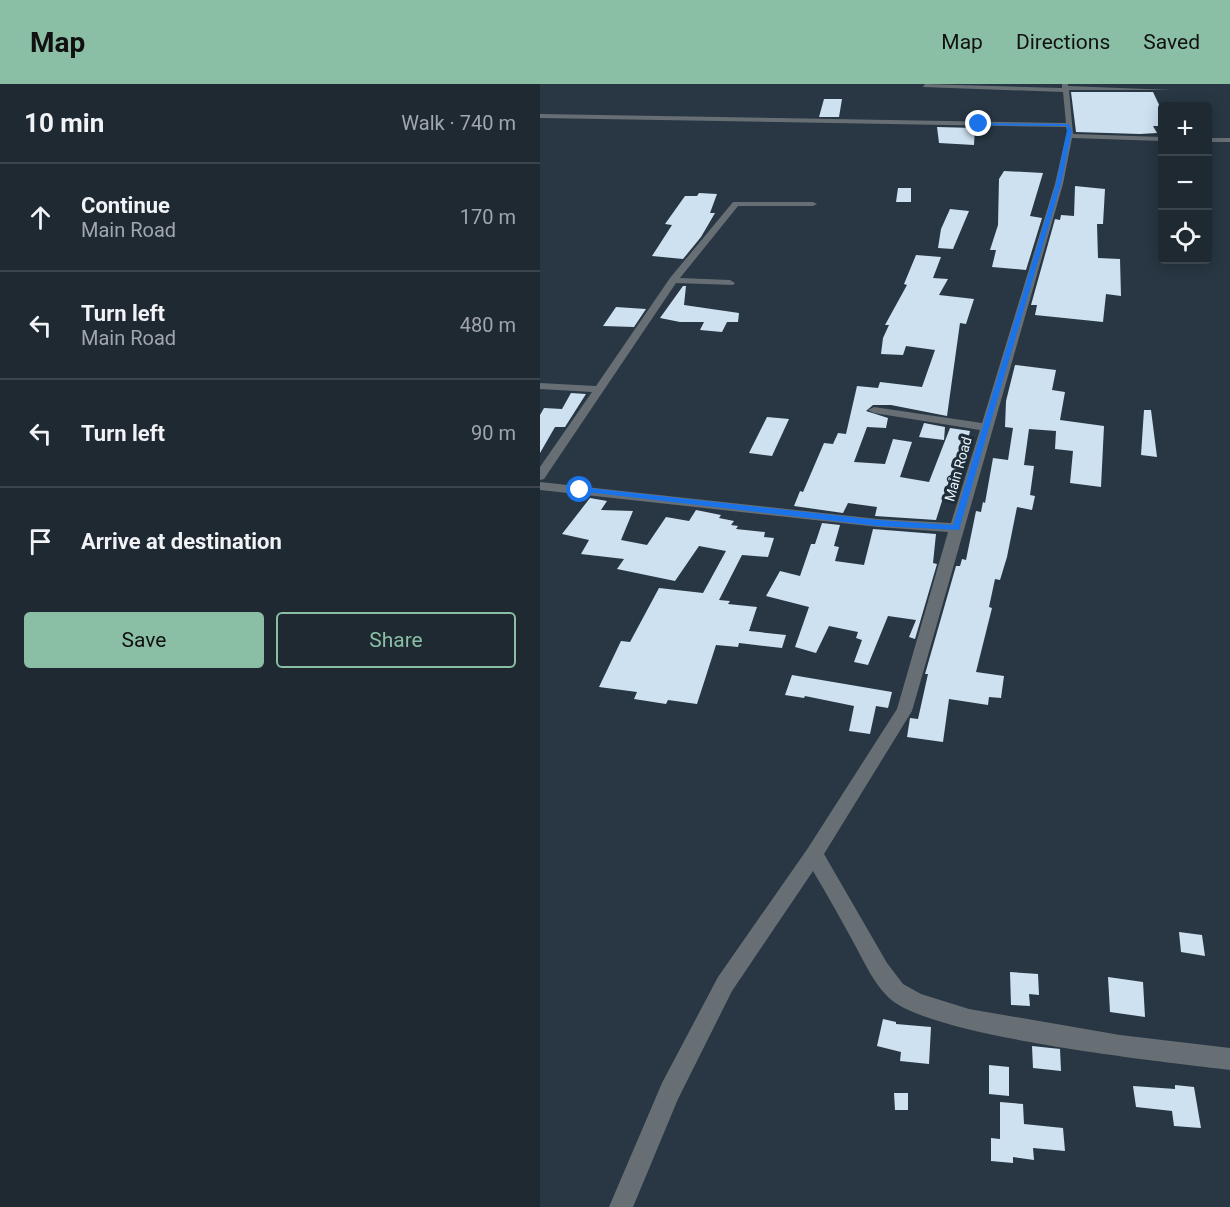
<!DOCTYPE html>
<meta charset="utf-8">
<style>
:root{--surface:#1e2932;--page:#2b353e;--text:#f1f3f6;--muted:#a1a6ac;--line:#3c454d;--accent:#8abfa5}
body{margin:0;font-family:Roboto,sans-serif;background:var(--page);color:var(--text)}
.controls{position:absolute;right:18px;top:18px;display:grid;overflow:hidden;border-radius:6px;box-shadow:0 3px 15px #0003}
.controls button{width:54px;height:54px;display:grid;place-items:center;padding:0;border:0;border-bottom:2px solid var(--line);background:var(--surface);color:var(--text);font:30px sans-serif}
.stop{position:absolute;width:18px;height:18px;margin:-14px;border:4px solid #1a73e8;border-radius:50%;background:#fff}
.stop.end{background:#1a73e8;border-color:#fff;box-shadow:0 2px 6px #0008}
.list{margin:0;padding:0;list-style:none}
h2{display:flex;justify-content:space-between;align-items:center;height:78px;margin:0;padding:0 24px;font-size:26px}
h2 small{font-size:20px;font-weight:400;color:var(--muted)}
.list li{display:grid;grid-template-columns:39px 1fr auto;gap:18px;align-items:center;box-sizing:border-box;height:108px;padding:0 24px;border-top:2px solid var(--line)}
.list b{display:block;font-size:22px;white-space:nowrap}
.list p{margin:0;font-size:20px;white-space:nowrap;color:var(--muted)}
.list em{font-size:20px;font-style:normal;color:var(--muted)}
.actions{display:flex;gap:12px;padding:18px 24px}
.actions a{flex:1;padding:14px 0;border:2px solid var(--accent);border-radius:6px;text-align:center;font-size:21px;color:var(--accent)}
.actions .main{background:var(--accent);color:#111}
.icon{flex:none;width:33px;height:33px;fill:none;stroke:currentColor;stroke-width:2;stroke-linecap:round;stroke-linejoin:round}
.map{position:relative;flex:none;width:690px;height:1123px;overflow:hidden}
header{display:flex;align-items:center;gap:36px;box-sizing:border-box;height:84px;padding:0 30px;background:var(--accent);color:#111}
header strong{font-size:28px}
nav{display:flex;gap:33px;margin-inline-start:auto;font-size:21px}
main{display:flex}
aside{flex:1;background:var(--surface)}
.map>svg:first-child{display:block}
.building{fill:#cee1f1}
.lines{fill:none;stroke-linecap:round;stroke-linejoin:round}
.street{fill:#676f75;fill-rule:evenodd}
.route{fill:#1a73e8}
.labels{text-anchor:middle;stroke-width:6;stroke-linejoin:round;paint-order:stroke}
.far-street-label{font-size:14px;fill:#edf6fe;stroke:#1e2d38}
</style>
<header>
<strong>Map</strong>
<nav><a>Map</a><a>Directions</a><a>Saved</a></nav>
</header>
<main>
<aside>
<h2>10 min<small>Walk · 740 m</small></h2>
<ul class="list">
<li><svg class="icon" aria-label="ahead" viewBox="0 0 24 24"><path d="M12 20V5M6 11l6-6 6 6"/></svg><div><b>Continue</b><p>Main Road</p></div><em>170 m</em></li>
<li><svg class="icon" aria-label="left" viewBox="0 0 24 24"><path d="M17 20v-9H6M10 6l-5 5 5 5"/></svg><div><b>Turn left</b><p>Main Road</p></div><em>480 m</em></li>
<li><svg class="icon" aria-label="left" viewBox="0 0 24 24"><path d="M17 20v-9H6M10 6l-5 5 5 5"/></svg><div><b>Turn left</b></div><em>90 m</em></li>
<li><svg class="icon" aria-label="arrive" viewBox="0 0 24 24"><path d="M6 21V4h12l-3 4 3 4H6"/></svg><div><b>Arrive at destination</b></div></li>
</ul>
<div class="actions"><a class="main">Save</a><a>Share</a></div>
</aside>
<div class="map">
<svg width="690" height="1123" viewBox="0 0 690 1123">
<rect width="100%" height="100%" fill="#283743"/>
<!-- building -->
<path class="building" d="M531 8H613L622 27V42H613L617 49 600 50 536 48Z
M284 15H302L299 33H279Z
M397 43 435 44 434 61 399 59Z
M464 87 503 89 490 132 502 134 486 186 452 183 456 166H450L458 141 459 95Z
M535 102 565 105 563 140H557L558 174 580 175 581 212 566 210 563 238 495 231 497 221H491L515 135 520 136 521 131 534 132Z
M358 104H371V118H356Z
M159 109 177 110 170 129H175L161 153 143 175 112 172 132 141 125 140 145 112H157Z
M410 125 429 127 413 165 398 164 401 145Z
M376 171 401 173 393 194 408 195 399 211 434 215 426 240 420 239 407 332 351 321H333L326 327 348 334 346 344 327 343 314 378 345 380 353 355 372 358 360 393 389 398 410 344 430 347 427 360 432 361 418 403 407 401 396 436 335 432 337 423 308 419 303 429 254 422 260 407 263 408 284 359 293 360 298 349 306 350 317 302 338 304 340 298 382 303 395 266 366 262 363 271 341 270 343 254 349 241H345L367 201 364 200Z
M143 202H146L144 221 199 229 198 238H187L182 248 160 246 164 238H140L120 234Z
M76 223 106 225 94 243 63 242Z
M475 281 516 286 512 306 525 308 520 336 564 342 561 403 530 399 533 367 515 365 516 347 489 345 484 381 494 382 490 411 495 412 492 426 477 423 467 473 460 496 455 495 449 523 452 524 436 588 464 592 461 614 449 613 448 621 409 615 403 658 367 653 370 634 378 635 388 590H385L416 482H420L422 475 426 476 436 427 441 428 443 418 445 419 453 374 468 376 473 344 465 343 466 317Z
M31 309 46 310 25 343H15L0 369V331L4 324 22 325Z
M604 326H611L617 373 601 371Z
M227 333 249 335 232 372 209 369Z
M384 339 405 343 404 356 379 353Z
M50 414 67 417 61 426 93 427 81 456 107 461 126 433 149 437 156 426 181 431 179 434 194 437 191 441 198 442 196 445 225 448 224 453 234 454 228 473 202 471 179 516 190 517 188 520 217 523 209 547 246 551 242 564 199 559 198 563 176 561 157 620 128 616 126 620 94 615 97 608 59 603 81 557 90 558 119 504 163 509 186 467 159 462 135 497 77 485 84 475 41 470 49 456 22 450Z
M282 439 300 441 294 462 299 463 295 477 324 481 333 445 396 450 393 479 397 480 375 555 369 553 376 536 348 532 328 581 314 578 322 556 316 554 318 548 289 542 276 569 255 563 269 523 226 512 240 487 260 492 271 460H275Z
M252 591 352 608 348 624 336 622 330 650 309 647 314 622 265 612 264 614 245 611Z
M639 848 662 851 665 872 641 868Z
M470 888 498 890 499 911 489 910 490 922 471 921Z
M568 893 603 898 605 933 570 928Z
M343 935 356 938V940L391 943 389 980 360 977 361 968 337 962Z
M492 962 520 965 521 987 493 984Z
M449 981 469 983V1012L449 1010Z
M635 1001 654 1003 661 1044 634 1042 632 1027 596 1023 593 1002 635 1005Z
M354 1009H368V1026H355Z
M460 1018 483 1020 484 1040 523 1044 525 1067 493 1064 494 1076 473 1073V1079L451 1077V1054L460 1055Z"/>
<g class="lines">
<!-- street -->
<path class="street" d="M385 0 522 4V0H528V2L632 6H529L533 50 622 53V57L532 54 523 100 372 627 284 770 347 879 363 900 381 910 429 925 580 951 690 964V986C626 978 387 953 348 913 334 899 325 880 316 863 302 837 288 812 273 787L192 907 138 1015 93 1123H69L122 999 178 893 268 764 357 625 408 448 338 443 0 406V398L338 435 411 439 440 346 334 329 328 326 334 323 442 339 515 100 527 47 526 43 0 34V30L526 39 523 8 383 3Z
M668 54H690V58H668Z
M193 118H273L277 120 273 122H198L140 194 190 196 195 199 193 201 136 199 4 395 0 396V383L52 308 0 305V299L56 302 130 194Z"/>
</g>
<!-- route -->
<path class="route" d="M439 39 529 40 532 47 521 100 419 446 338 442 38 407 40 403 338 436 413 441 516 100 527 47V42L437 41Z"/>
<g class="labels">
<!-- far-street labels -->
<g class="far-street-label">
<text transform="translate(418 385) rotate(-74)" y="5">Main Road</text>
</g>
</g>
</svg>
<div class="controls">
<button>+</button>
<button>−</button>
<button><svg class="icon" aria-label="locate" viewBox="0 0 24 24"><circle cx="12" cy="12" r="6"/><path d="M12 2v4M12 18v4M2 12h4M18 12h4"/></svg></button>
</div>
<div class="stop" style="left:40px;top:406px"></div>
<div class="stop end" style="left:439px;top:40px"></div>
</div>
</main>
